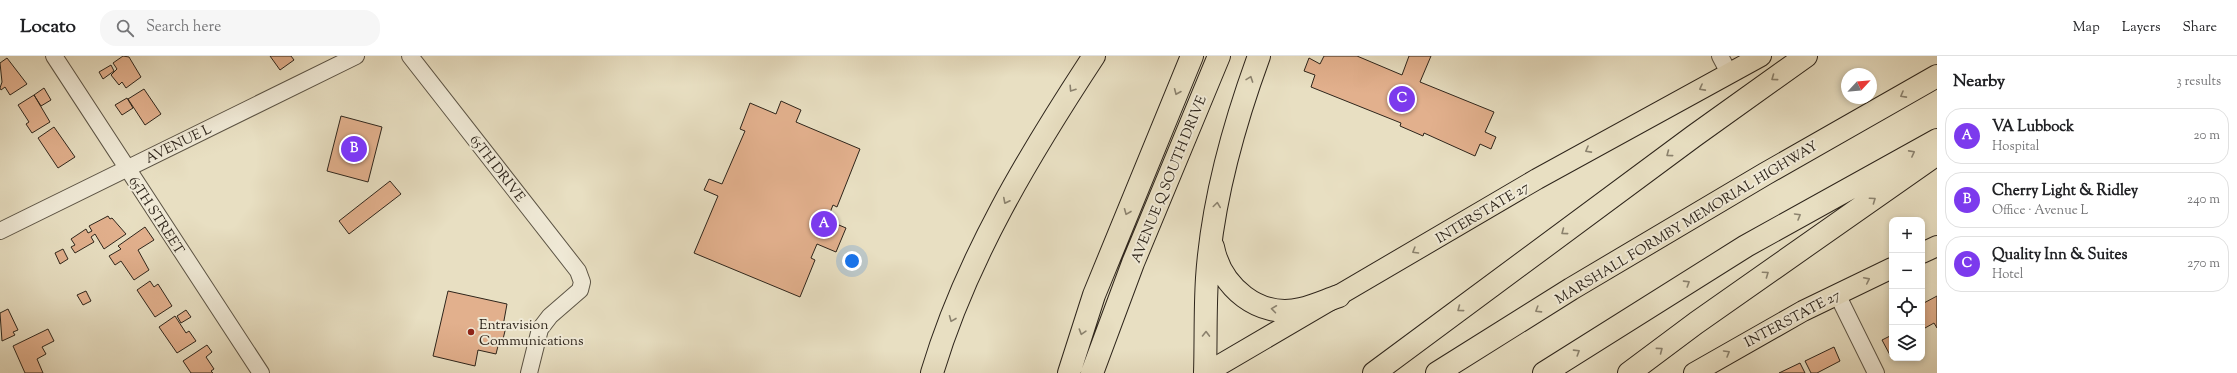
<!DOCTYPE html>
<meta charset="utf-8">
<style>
:root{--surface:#fff;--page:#f6f6f6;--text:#202124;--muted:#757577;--line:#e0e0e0;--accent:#7c3aed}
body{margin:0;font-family:"Sorts Mill Goudy",serif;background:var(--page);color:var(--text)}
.controls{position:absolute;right:12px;bottom:12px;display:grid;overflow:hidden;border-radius:8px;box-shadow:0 2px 6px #0003}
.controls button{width:36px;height:36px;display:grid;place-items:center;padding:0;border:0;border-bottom:1px solid var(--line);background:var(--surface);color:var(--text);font:20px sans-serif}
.compass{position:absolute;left:1841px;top:12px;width:36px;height:36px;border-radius:50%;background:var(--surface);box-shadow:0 2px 6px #0003;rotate:64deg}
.you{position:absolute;left:852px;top:205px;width:14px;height:14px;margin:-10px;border:3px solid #fff;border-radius:50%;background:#1a73e8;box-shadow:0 0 0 6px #1a73e833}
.badge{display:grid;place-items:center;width:26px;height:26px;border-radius:50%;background:var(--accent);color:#fff;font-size:13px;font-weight:700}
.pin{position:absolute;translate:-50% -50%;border:2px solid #fff;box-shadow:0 1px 4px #0006}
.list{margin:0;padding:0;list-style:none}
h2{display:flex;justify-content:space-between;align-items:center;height:52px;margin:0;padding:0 16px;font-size:17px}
h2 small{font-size:13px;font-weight:400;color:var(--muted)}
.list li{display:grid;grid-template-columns:26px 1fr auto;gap:12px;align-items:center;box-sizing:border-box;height:56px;margin:0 8px 8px;padding:0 8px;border:1px solid var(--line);border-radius:16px}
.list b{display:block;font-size:15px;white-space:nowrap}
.list p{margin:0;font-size:13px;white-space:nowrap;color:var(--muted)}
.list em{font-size:13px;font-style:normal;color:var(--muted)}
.icon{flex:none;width:22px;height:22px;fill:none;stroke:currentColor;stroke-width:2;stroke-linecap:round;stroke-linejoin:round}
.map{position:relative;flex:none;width:1937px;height:317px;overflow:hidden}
header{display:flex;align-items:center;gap:24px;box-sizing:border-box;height:56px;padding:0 20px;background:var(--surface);border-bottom:1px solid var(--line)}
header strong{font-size:19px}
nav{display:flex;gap:22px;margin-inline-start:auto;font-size:14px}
.search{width:280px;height:36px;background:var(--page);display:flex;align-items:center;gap:10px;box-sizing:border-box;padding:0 14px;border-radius:16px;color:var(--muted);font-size:15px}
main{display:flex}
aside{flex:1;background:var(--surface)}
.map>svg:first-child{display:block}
.building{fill:#e2b08d;stroke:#2e251b}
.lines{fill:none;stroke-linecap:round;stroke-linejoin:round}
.minor-casing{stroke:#5c5445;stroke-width:18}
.major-casing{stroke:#2e251b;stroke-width:22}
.highway-casing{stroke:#2e251b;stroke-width:24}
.minor{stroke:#f0ead7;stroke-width:16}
.major{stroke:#e8dfc2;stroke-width:20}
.highway{stroke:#e8dfc2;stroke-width:22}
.oneway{stroke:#8b826e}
.poi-dot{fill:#8f2418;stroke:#f0ead7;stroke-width:1.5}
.labels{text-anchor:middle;stroke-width:4;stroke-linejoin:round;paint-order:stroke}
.street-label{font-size:14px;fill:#2e251b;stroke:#f0ead7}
.poi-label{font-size:14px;fill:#2e251b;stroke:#f0ead7;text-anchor:start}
</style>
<header>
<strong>Locato</strong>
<div class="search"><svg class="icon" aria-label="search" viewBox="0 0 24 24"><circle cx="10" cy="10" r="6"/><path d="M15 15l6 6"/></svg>Search here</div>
<nav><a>Map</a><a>Layers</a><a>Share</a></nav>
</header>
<main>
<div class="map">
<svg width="1937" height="317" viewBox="0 0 1937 317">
<rect width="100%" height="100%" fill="#e8dfc2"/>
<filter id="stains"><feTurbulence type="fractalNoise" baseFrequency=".005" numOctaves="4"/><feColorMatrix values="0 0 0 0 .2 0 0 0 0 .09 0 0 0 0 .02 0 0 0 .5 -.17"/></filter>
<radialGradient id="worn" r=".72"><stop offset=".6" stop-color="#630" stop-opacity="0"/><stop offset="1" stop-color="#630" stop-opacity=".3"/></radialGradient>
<!-- building -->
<path class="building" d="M123 0 129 1 141 21 126 32 122 26 119 29 111 19 117 13 113 7Z
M270 0H291L294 4 280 14Z
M1324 0H1357L1402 19 1409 0H1431L1420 26 1494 56 1485 76 1496 81 1491 93 1480 88 1475 100 1424 77 1423 80 1400 70 1401 67 1311 31 1315 19 1304 15 1309 2 1320 8Z
M7 2 27 28 10 39 5 31 1 34 0 32 2 26 0 7Z
M111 9 114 15 103 23 99 16Z
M44 32 51 44 41 50 34 39Z
M144 33 161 58 145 69 128 43Z
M34 39 50 66 32 77 26 68 29 66 18 49Z
M127 42 133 52 122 59 115 49Z
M781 45 801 54 796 66 860 93 837 151 833 149 827 164 846 172 836 196 817 188 811 202 815 204 800 241 694 197 718 140 704 134 709 123 722 128 745 75 740 73 750 47 776 58Z
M341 60 382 71 368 126 327 115Z
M54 71 75 101 58 112 38 82Z
M390 125 401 138 349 178 339 165Z
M108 160 110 163 112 162 126 178 104 193 95 178 91 181 94 186 75 197 71 191 75 189 71 183 86 173 88 177 92 175 89 170Z
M145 171 154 184 138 194 149 214 134 224 121 205 115 209 109 200 121 193 118 190Z
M63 193 68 203 60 208 55 197Z
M150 225 154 231 158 228 172 250 155 261 137 234Z
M86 235 91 245 83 249 77 239Z
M448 235 507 248 503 270 506 271 503 283 500 282 496 298 478 294 475 310 433 300Z
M1937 240V272L1934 267 1925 272 1922 266V248Z
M8 253 18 274 13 276 15 279 2 285 0 257Z
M186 254 191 261 181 267 177 260Z
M175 260 186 277 189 275 196 285 177 297 159 271Z
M48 273 54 285 42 291 46 298 37 303 43 317H25L13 290Z
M1892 279V298L1890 299 1882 284Z
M207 289 212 296 206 301 214 313 211 315 213 317H191L183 305Z
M1834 291 1840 305 1817 317H1811L1805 305Z
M1800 307 1805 317H1779Z"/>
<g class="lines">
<defs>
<path id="minor" d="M54 0 261 317
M410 0 578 215 582 226 580 234 550 260 540 273 529 317
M1720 0 1729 17
M0 175 356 0
M1837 238 1876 317"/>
<path id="major" d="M1922 197 1937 190
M1206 317 1537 123 1761 0
M1694 317 1803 255 1892 212"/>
<path id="highway" d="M1213 191C1221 231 1259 263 1301 253 1314 250 1327 244 1339 240
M932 317C966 203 1029 99 1094 0
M1069 317 1094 239 1192 0
M1092 317 1133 207 1219 0
M1205 317C1206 286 1205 254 1207 222 1212 146 1233 71 1259 0
M1374 317 1694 80 1806 0
M1437 317 1571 233 1765 118 1937 20
M1544 317 1746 190 1937 84
M1629 317 1696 267 1937 98"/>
</defs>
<!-- minor casing -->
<use href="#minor" class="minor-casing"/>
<!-- major casing -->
<use href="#major" class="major-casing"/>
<!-- highway casing -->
<use href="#highway" class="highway-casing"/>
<!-- minor -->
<use href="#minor" class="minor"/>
<!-- major -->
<use href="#major" class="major"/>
<!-- highway -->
<use href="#highway" class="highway"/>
</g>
<!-- one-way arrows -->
<defs><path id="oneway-chevron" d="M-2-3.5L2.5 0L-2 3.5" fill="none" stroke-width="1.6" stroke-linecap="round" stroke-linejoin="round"/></defs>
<g class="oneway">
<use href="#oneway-chevron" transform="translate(1774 22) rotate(144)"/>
<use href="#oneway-chevron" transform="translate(1250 23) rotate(-70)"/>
<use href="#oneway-chevron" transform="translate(1702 32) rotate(152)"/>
<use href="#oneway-chevron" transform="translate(1072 33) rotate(123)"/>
<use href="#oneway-chevron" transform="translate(1177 36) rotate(113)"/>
<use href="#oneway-chevron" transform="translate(1903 39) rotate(151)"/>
<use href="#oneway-chevron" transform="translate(1588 94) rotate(151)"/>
<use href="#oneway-chevron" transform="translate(1912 97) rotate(-28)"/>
<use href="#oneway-chevron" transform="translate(1669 98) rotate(143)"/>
<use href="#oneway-chevron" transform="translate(1873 144) rotate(-35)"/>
<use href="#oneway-chevron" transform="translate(1006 145) rotate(117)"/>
<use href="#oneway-chevron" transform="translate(1217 149) rotate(-82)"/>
<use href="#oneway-chevron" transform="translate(1127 156) rotate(112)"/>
<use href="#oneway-chevron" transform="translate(1798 160) rotate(-30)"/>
<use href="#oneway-chevron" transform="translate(1564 176) rotate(143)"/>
<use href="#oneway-chevron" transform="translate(1415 195) rotate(149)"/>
<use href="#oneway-chevron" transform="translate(1766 218) rotate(-35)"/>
<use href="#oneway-chevron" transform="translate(1867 224) rotate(-26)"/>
<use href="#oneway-chevron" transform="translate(1687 227) rotate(-32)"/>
<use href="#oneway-chevron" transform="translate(1274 253) rotate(-172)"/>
<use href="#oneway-chevron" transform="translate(1460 253) rotate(143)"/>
<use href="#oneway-chevron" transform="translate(1538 254) rotate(148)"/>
<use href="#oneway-chevron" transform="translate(952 263) rotate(112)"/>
<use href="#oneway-chevron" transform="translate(1082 276) rotate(107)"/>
<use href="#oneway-chevron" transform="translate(1206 278) rotate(-89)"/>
<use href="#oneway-chevron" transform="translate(1660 294) rotate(-37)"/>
<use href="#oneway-chevron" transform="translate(1577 296) rotate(-32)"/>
<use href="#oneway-chevron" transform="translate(1727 297) rotate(-30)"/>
</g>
<!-- markers -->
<circle class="poi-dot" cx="471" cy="276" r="4"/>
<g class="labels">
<!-- street labels -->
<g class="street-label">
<text transform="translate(178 87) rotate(-26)" y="5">AVENUE L</text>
<text transform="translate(498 112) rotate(52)" y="5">65TH DRIVE</text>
<text transform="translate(1168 123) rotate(-68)" y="5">AVENUE Q SOUTH DRIVE</text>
<text transform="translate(1482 156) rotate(-31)" y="5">INTERSTATE 27</text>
<text transform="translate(157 159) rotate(57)" y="5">65TH STREET</text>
<text transform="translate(1686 166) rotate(-31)" y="5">MARSHALL FORMBY MEMORIAL HIGHWAY</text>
<text transform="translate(1792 262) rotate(-28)" y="5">INTERSTATE 27</text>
</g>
<!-- poi labels -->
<g class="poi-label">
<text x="479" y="273">Entravision<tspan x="479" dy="16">Communications</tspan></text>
</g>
</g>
<rect width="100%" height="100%" filter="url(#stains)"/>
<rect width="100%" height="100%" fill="url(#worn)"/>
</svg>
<div class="controls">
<button>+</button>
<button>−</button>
<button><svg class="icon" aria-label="locate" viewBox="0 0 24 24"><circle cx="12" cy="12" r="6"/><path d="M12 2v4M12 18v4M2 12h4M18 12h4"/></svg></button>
<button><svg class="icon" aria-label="layers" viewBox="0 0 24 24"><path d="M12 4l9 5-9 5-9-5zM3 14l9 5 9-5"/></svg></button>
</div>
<svg class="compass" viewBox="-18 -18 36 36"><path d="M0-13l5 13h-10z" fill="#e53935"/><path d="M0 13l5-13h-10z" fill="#757577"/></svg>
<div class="you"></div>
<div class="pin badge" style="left:824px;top:168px">A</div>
<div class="pin badge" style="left:354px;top:93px">B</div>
<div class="pin badge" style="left:1402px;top:43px">C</div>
</div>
<aside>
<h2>Nearby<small>3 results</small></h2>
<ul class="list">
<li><span class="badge">A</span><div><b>VA Lubbock</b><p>Hospital</p></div><em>20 m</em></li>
<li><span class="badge">B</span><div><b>Cherry Light &amp; Ridley</b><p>Office · Avenue L</p></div><em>240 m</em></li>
<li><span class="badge">C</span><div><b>Quality Inn &amp; Suites</b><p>Hotel</p></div><em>270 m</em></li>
</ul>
</aside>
</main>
